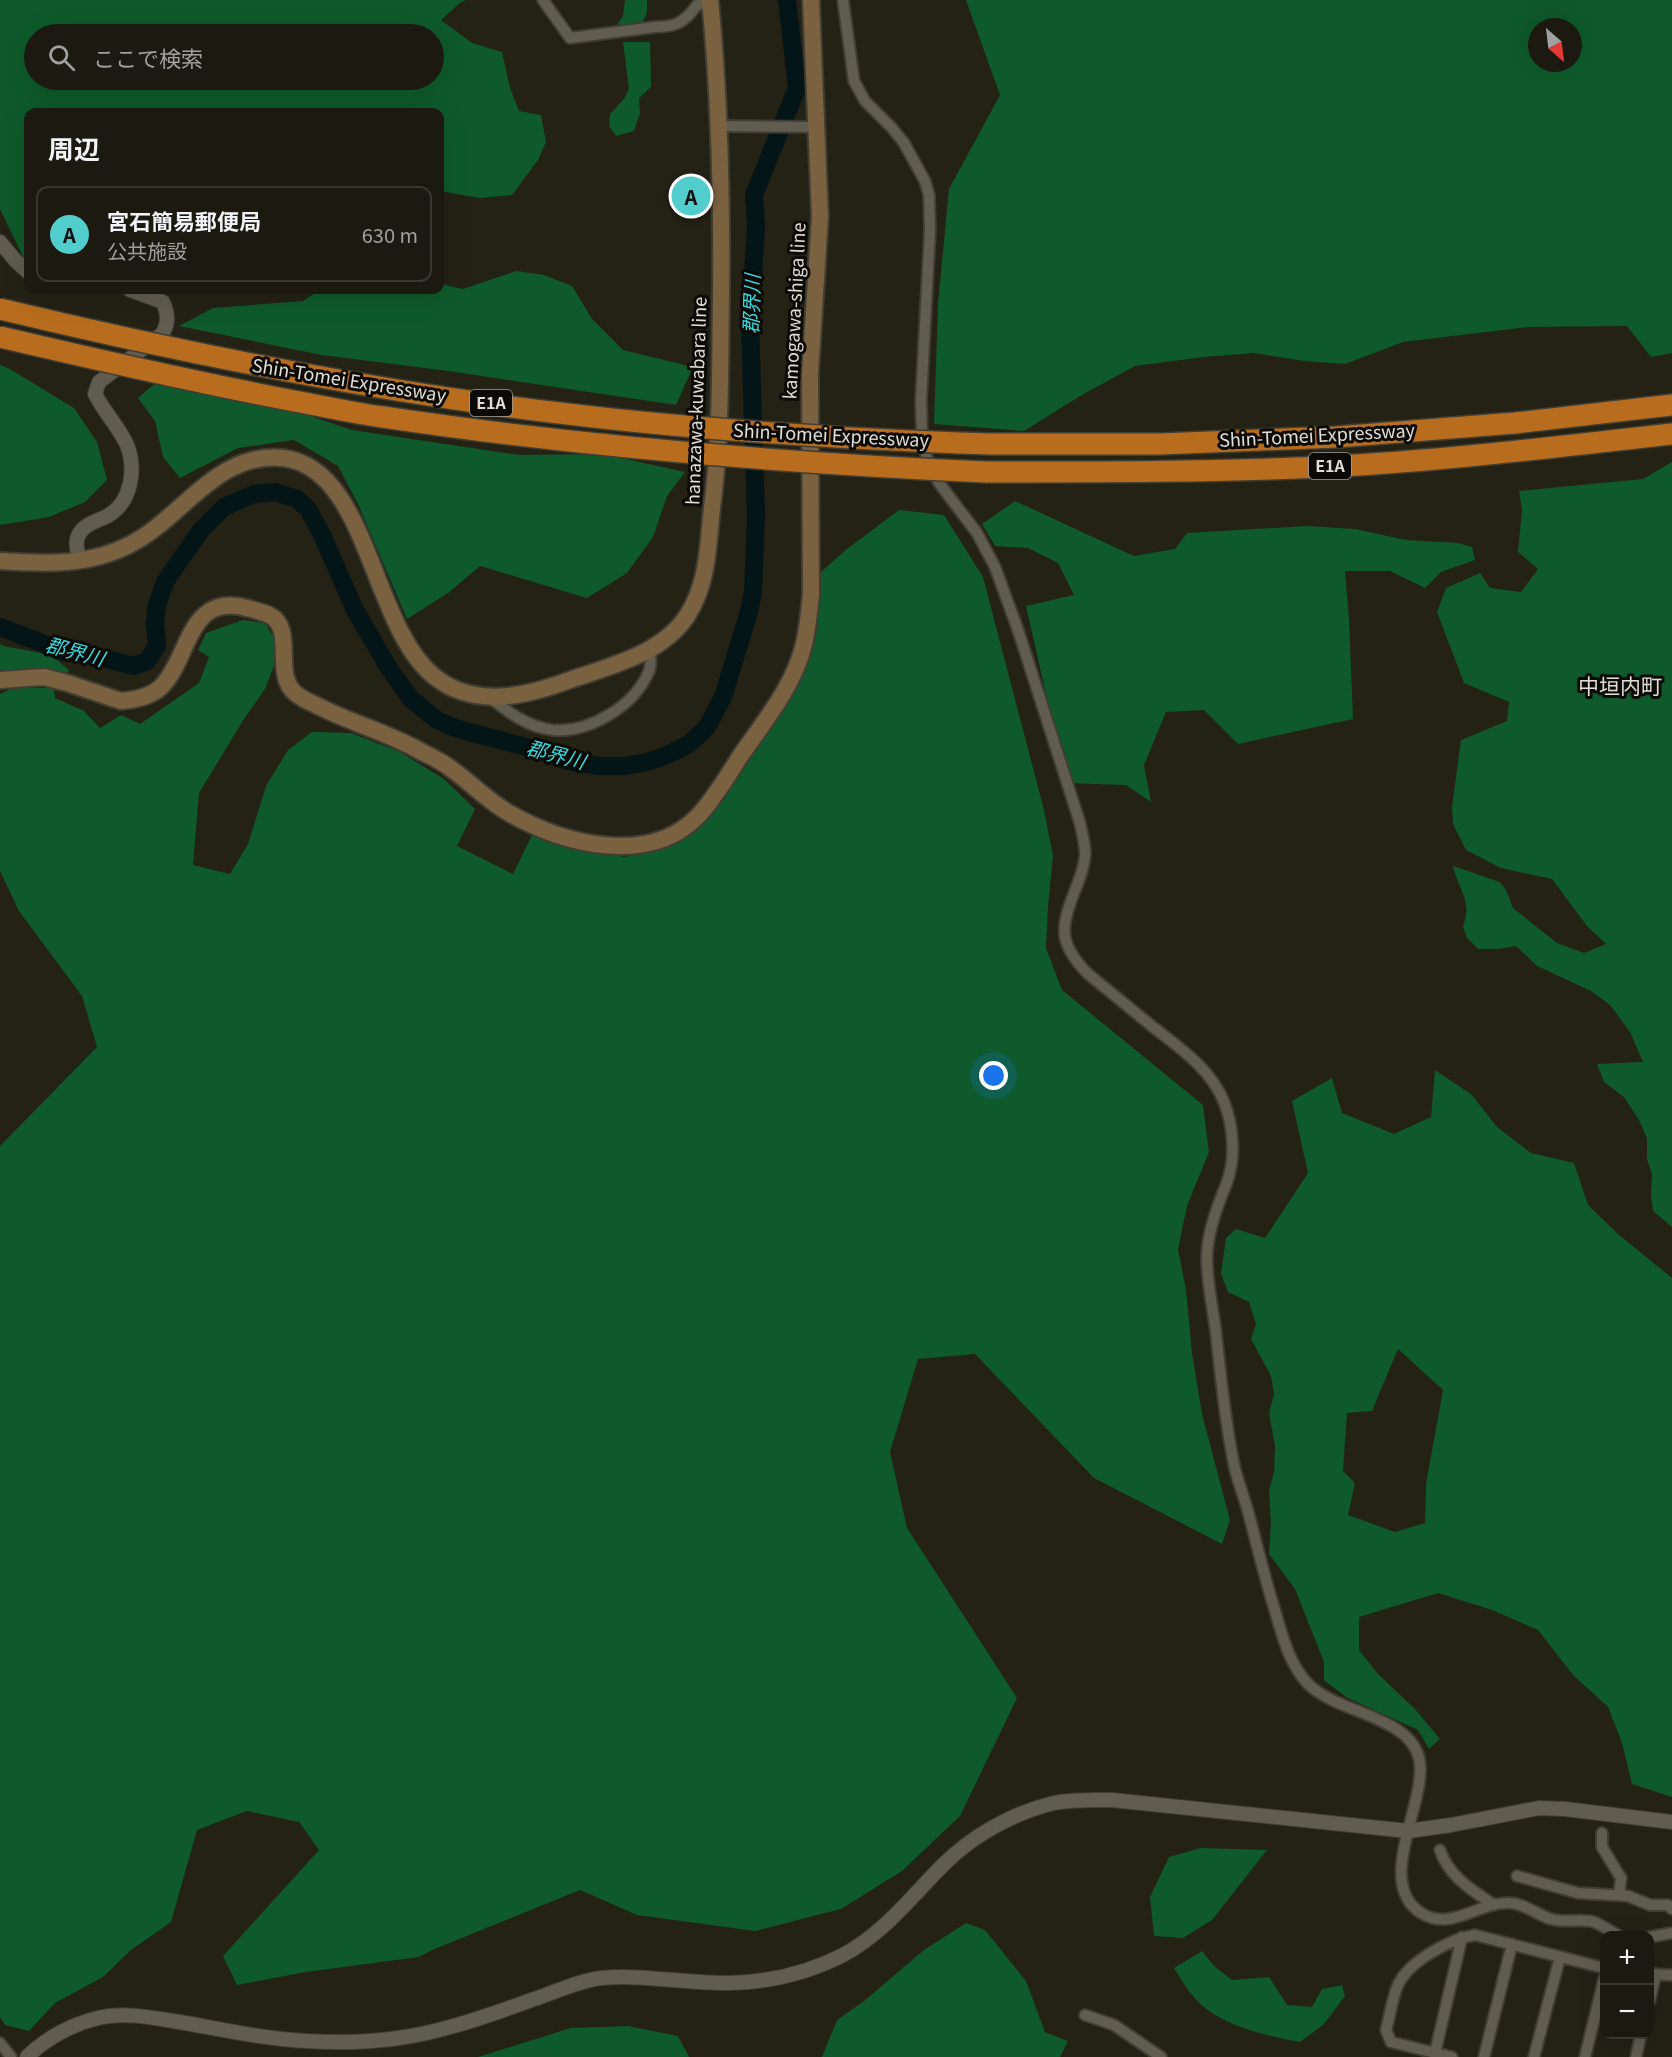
<!DOCTYPE html>
<html lang="ja">
<meta charset="utf-8">
<style>
:root{--surface:#1b1910;--page:#28261e;--text:#f1f3f6;--muted:#a0a09f;--line:#393830;--accent:#52cdce}
body{margin:0;font-family:Georgia,"Noto Sans JP",serif;background:var(--page);color:var(--text)}
.controls{position:absolute;right:18px;bottom:18px;display:grid;overflow:hidden;border-radius:12px;box-shadow:0 6px 24px #0002}
.controls button{width:54px;height:54px;display:grid;place-items:center;padding:0;border:0;border-bottom:2px solid var(--line);background:var(--surface);color:var(--text);font:30px sans-serif}
.compass{position:absolute;left:1528px;top:18px;width:54px;height:54px;border-radius:50%;background:var(--surface);box-shadow:0 6px 24px #0002;rotate:152deg}
.you{position:absolute;left:994px;top:1076px;width:21px;height:21px;margin:-15px;border:4px solid #fff;border-radius:50%;background:#1a73e8;box-shadow:0 0 0 9px #1a73e833}
.badge{display:grid;place-items:center;width:39px;height:39px;border-radius:50%;background:var(--accent);color:#111;font-size:20px;font-weight:700}
.pin{position:absolute;translate:-50% -50%;border:3px solid #fff;box-shadow:0 2px 6px #0006}
.list{margin:0;padding:0;list-style:none}
h2{display:flex;justify-content:space-between;align-items:center;height:78px;margin:0;padding:0 24px;font-size:26px}
h2 small{font-size:20px;font-weight:400;color:var(--muted)}
.list li{display:grid;grid-template-columns:39px 1fr auto;gap:18px;align-items:center;box-sizing:border-box;height:96px;margin:0 12px 12px;padding:0 12px;border:2px solid var(--line);border-radius:12px}
.list b{display:block;font-size:22px;white-space:nowrap}
.list p{margin:0;font-size:20px;white-space:nowrap;color:var(--muted)}
.list em{font-size:20px;font-style:normal;color:var(--muted)}
.icon{flex:none;width:33px;height:33px;fill:none;stroke:currentColor;stroke-width:2;stroke-linecap:round;stroke-linejoin:round}
.map{position:relative;flex:none;width:1672px;height:2057px;overflow:hidden}
.search{position:absolute;background:var(--surface);box-shadow:0 6px 24px #0002;left:24px;top:24px;width:420px;height:66px;display:flex;align-items:center;gap:15px;box-sizing:border-box;padding:0 21px;border-radius:33px;color:var(--muted);font-size:22px}
.panel{position:absolute;background:var(--surface);box-shadow:0 6px 24px #0002;left:24px;top:108px;width:420px;height:186px;border-radius:12px}
.map>svg:first-child{display:block}
.forest{fill:#0e5a2c;fill-rule:evenodd}
.lines{fill:none;stroke-linecap:round;stroke-linejoin:round}
.river{stroke:#031516;stroke-width:18}
.minor-casing{stroke:#403d35;stroke-width:14}
.tertiary-casing{stroke:#403d35;stroke-width:16}
.secondary-casing{stroke:#403d35;stroke-width:20}
.motorway-casing{stroke:#403d35;stroke-width:24}
.minor{stroke:#605c4f;stroke-width:10}
.tertiary{stroke:#605c4f;stroke-width:14}
.secondary{stroke:#7a6140;stroke-width:16}
.motorway{stroke:#b76d1d;stroke-width:21}
.motorway-bridge-casing{stroke:#403d35;stroke-width:24;stroke-linecap:butt}
.motorway-bridge{stroke:#b76d1d;stroke-width:21}
.labels{text-anchor:middle;stroke-width:6;stroke-linejoin:round;paint-order:stroke}
.shield{fill:#0c0a06;stroke:#a09e98;stroke-width:1.5}
.shield-label{font-size:16px;font-weight:bold;fill:#e0ded6}
.street-label{font-size:18px;fill:#e0ded6;stroke:#0c0a06}
.water-label{font-size:20px;font-style:italic;fill:#37d9e0;stroke:#0c0a06}
.quarter-label{font-size:21px;fill:#e0ded6;stroke:#0c0a06}
</style>
<div class="map">
<svg width="1672" height="2057" viewBox="0 0 1672 2057">
<rect width="100%" height="100%" fill="#242115"/>
<!-- forest -->
<path class="forest" d="M0 0H466L461 2 441 20 472 43 502 52 510 88 519 111 541 115 546 142 538 160 512 195 480 198 440 191V112H28V263H26L0 209ZM34 34H434V80H34Z
M625 0H647V12L641 27 614 29 623 16Z
M966 0H1672V353L1651 357 1627 326 1529 327 1403 342 1345 364 1304 361 1254 353 1204 357 1135 366 1080 396 1024 431 934 424 938 304 949 189 1000 95ZM1537 27H1573V63H1537Z
M623 42H650L651 87 639 98 640 113 634 131 616 136 609 126 610 114 624 99 629 89Z
M516 271 544 275 572 286 592 319 623 350 693 367 676 405 448 371 322 355 179 326 213 308 303 301 320 290H440V284L463 289Z
M0 365 10 369 74 408 97 442 107 480 85 502 49 517 0 525Z
M154 384 301 413 352 430 519 455 603 454 685 472 667 496 653 537 627 573 587 598 480 566 448 593 407 619 358 504 338 466 294 440 238 448 180 478 163 457 155 421 138 398Z
M1672 462V1227L1653 1211 1651 1196 1652 1174 1647 1159V1138L1639 1120 1624 1097 1604 1082 1597 1064 1643 1062 1630 1032 1610 1005 1591 991 1537 966 1516 946 1497 949H1478L1467 938 1463 926C1473 900 1458 890 1453 866L1500 882 1506 890 1513 908 1557 943 1584 953 1606 944 1587 926 1552 879 1501 868 1466 850 1453 824 1452 807 1461 740 1507 721 1509 702 1464 683 1437 612 1446 588 1480 573 1490 588 1521 592 1538 569 1518 552 1522 510 1519 491 1643 479Z
M1015 501 1134 556 1175 549 1187 533 1307 526 1355 529 1406 540 1458 543 1472 547 1475 560 1441 572 1425 588 1390 571H1345L1349 620 1353 719 1238 744 1204 710 1166 712 1144 765 1151 802 1126 785 1066 783 1026 606 1074 595 1058 563 1028 548 995 546 982 524Z
M899 510 944 515 983 577 1044 810 1053 856 1048 906 1046 948 1062 990 1203 1105 1209 1152 1187 1206 1178 1249 1186 1290 1192 1353 1202 1414 1230 1520 1222 1544 1094 1478 975 1354 918 1359 890 1452 907 1528 1017 1698 960 1816 902 1871 841 1909 755 1931 637 1915 580 1890 432 1950 419 1957 306 1972 237 1985 223 1956 319 1850 299 1822 247 1811 197 1830 171 1922 131 1950 103 1977 55 2003 29 2031 5 2025 0 2017V1146L97 1047 82 996 19 911 0 871V694L13 688H54L55 698 84 711 100 728 121 715 140 724 199 683 209 657 198 650 206 633 243 620 265 623 274 638 275 663 265 689 244 719 199 793 193 865 230 874 248 844 266 786 288 750 312 732 351 733 400 752 444 779 475 809 457 846 513 874 532 835 624 857 665 848 703 823 734 776 777 719 801 676 816 633 815 577 847 549Z
M0 643 1 645C17 650 39 650 53 658 59 661 64 666 69 670L67 673 39 669 0 672Z
M1435 1070 1472 1095 1497 1127 1531 1153 1574 1163 1588 1205 1619 1235 1672 1278V1797L1632 1784 1622 1743 1608 1707 1573 1675 1538 1630 1492 1610 1438 1593 1359 1617V1650L1377 1673 1415 1709 1440 1739 1429 1749 1418 1730 1346 1697 1324 1680V1662L1295 1589 1269 1554 1271 1523 1269 1491 1274 1472 1275 1446 1269 1413 1274 1394 1271 1376 1251 1339 1256 1324 1249 1302 1228 1292 1221 1273 1226 1238 1236 1229 1265 1238 1308 1173 1292 1101 1332 1078 1342 1113 1394 1134 1431 1117ZM1398 1349 1443 1390 1426 1484 1425 1523 1395 1532 1348 1515 1355 1483 1343 1471 1347 1413 1372 1411Z
M1201 1848 1267 1850 1212 1920 1183 1938 1154 1936 1150 1897 1169 1857Z
M966 1923 985 1930 1026 1981 1045 2032 1068 2041 1060 2057H822L837 2020 864 2001 924 1950Z
M1202 1951 1215 1967 1232 1980 1269 1977 1287 2005 1312 2007 1322 1989 1342 1985 1345 1996 1324 2024 1300 2042C1266 2036 1216 2025 1193 1996 1186 1988 1180 1977 1174 1968Z
M628 2026 678 2036 689 2057H478L571 2028Z"/>
<g class="lines">
<!-- river -->
<path class="river" d="M0 627 65 652 103 658 134 666 147 661 157 646 155 623 157 605 165 582 201 530 224 507 254 494 275 492 297 499 308 509 322 535 355 610 390 670 411 699 437 720 458 729 530 748 572 762 599 766H625L647 762 665 756 689 744 707 727 723 697 749 612 753 592 756 516 750 324 756 226 754 195 797 88 787 0"/>
<defs>
<path id="minor" d="M543 0 570 38 655 27C676 27 685 22 697 5L711 2
M843 0 854 81 865 101 892 128 904 143 925 181 929 195 930 230 921 400 922 438 927 458 939 483 977 533 995 567 1018 630 1080 823C1082 834 1086 846 1085 856 1084 867 1080 878 1076 888 1061 926 1057 942 1087 973 1109 991 1131 1009 1153 1027 1180 1048 1211 1069 1224 1102 1234 1128 1236 1160 1226 1185 1217 1207 1208 1231 1207 1255 1206 1279 1213 1308 1216 1333 1221 1377 1225 1424 1235 1469 1239 1485 1246 1502 1250 1519 1257 1546 1264 1574 1272 1601 1281 1629 1287 1662 1308 1684 1337 1713 1409 1716 1419 1758 1429 1800 1373 1882 1421 1913 1452 1932 1477 1902 1509 1903 1524 1903 1537 1915 1551 1919 1564 1923 1577 1919 1590 1921 1600 1923 1610 1931 1619 1936
M718 126 816 127
M488 696C508 712 527 727 553 730 589 733 635 706 649 671 652 665 650 655 650 648
M1602 1833V1847L1621 1878 1619 1895
M1440 1850C1449 1877 1472 1890 1494 1905
M1517 1876 1578 1893 1628 1896 1650 1905H1668L1672 1909
M1650 1937 1672 1933
M1651 1974 1672 1975
M1650 2000 1656 1974
M1085 2015 1114 2025 1161 2057
M0 2043 11 2057
M1435 2053 1462 1937
M1452 2057 1391 2042 1386 2030C1390 2016 1392 1998 1398 1985 1409 1961 1450 1939 1475 1935L1604 1968
M1484 2057 1512 1944
M1534 2057 1560 1957
M1585 2057 1604 1979
M1636 2057 1641 2034"/>
<path id="tertiary" d="M0 242 15 260 28 272
M80 561C78 552 74 543 79 534 85 523 99 521 109 515 132 501 136 468 127 445 119 427 104 412 95 394L99 382 162 334C169 323 168 314 163 302L130 290
M27 2057C45 2039 72 2024 98 2018 122 2012 149 2017 173 2021 217 2028 262 2039 306 2041 353 2044 401 2041 446 2028 478 2020 509 2008 540 1997 560 1990 581 1980 602 1978 645 1974 687 1984 730 1983 769 1982 808 1973 843 1955 883 1934 911 1897 943 1865 973 1835 1013 1813 1054 1803 1073 1799 1093 1800 1112 1800L1408 1831 1451 1825 1539 1808 1565 1809 1672 1822"/>
<path id="secondary" d="M0 561C46 564 90 566 131 544 183 517 217 451 283 458 369 468 371 627 435 677 475 709 527 696 570 680 610 666 662 654 687 616 708 584 708 545 712 508 721 439 720 369 721 299 722 199 720 100 710 0
M0 680 44 677 67 683 121 701C134 700 152 696 162 686 190 657 188 592 247 608 254 610 264 612 271 616 295 630 273 674 295 693 301 698 309 702 316 705 350 723 387 732 420 751 430 756 441 761 450 768 470 782 488 801 509 813 563 844 649 867 698 816 715 798 728 775 741 755 764 722 795 684 804 644 808 628 809 611 811 595L810 374 820 216 811 0"/>
<path id="motorway" d="M990 444H1160L1336 437 1515 423 1672 405
M986 472C1098 472 1211 472 1323 467 1440 461 1556 447 1672 434"/>
</defs>
<!-- minor casing -->
<use href="#minor" class="minor-casing"/>
<!-- tertiary casing -->
<use href="#tertiary" class="tertiary-casing"/>
<!-- secondary casing -->
<use href="#secondary" class="secondary-casing"/>
<!-- motorway casing -->
<use href="#motorway" class="motorway-casing"/>
<!-- minor -->
<use href="#minor" class="minor"/>
<!-- tertiary -->
<use href="#tertiary" class="tertiary"/>
<!-- secondary -->
<use href="#secondary" class="secondary"/>
<!-- motorway -->
<use href="#motorway" class="motorway"/>
<defs>
<path id="motorway-bridge" d="M0 309C187 354 377 392 568 414 708 431 849 439 990 444
M0 337C98 360 195 382 294 401 323 406 353 413 383 417 583 447 784 463 986 472"/>
</defs>
<!-- motorway-bridge casing -->
<use href="#motorway-bridge" class="motorway-bridge-casing"/>
<!-- motorway-bridge -->
<use href="#motorway-bridge" class="motorway-bridge"/>
</g>
<g class="labels">
<!-- shield labels -->
<g class="shield">
<rect x="470" y="390" width="42" height="26" rx="4.5"/>
<rect x="1309" y="453" width="42" height="26" rx="4.5"/>
</g>
<g class="shield-label">
<text x="491" y="409">E1A</text>
<text x="1330" y="472">E1A</text>
</g>
<!-- street labels -->
<g class="street-label">
<text transform="translate(795 311) rotate(-87)" y="6">kamogawa-shiga line</text>
<text transform="translate(349 381) rotate(9)" y="6">Shin-Tomei Expressway</text>
<text transform="translate(697 401) rotate(-88)" y="6">hanazawa-kuwabara line</text>
<text transform="translate(831 436) rotate(3)" y="6">Shin-Tomei Expressway</text>
<text transform="translate(1317 436) rotate(-3)" y="6">Shin-Tomei Expressway</text>
</g>
<!-- water labels -->
<g class="water-label">
<text transform="translate(752 304) rotate(-88)" y="7">郡界川</text>
<text transform="translate(75 652) rotate(15)" y="7">郡界川</text>
<text transform="translate(556 755) rotate(15)" y="7">郡界川</text>
</g>
<!-- quarter labels -->
<g class="quarter-label">
<text x="1620" y="694">中垣内町</text>
</g>
</g>
</svg>
<div class="controls">
<button>+</button>
<button>−</button>
</div>
<svg class="compass" viewBox="-18 -18 36 36"><path d="M0-13l5 13h-10z" fill="#e53935"/><path d="M0 13l5-13h-10z" fill="#a0a09f"/></svg>
<div class="you"></div>
<div class="pin badge" style="left:691px;top:196px">A</div>
<div class="search"><svg class="icon" aria-label="search" viewBox="0 0 24 24"><circle cx="10" cy="10" r="6"/><path d="M15 15l6 6"/></svg>ここで検索</div>
<section class="panel">
<h2>周辺<small></small></h2>
<ul class="list">
<li><span class="badge">A</span><div><b>宮石簡易郵便局</b><p>公共施設</p></div><em>630 m</em></li>
</ul>
</section>
</div>
